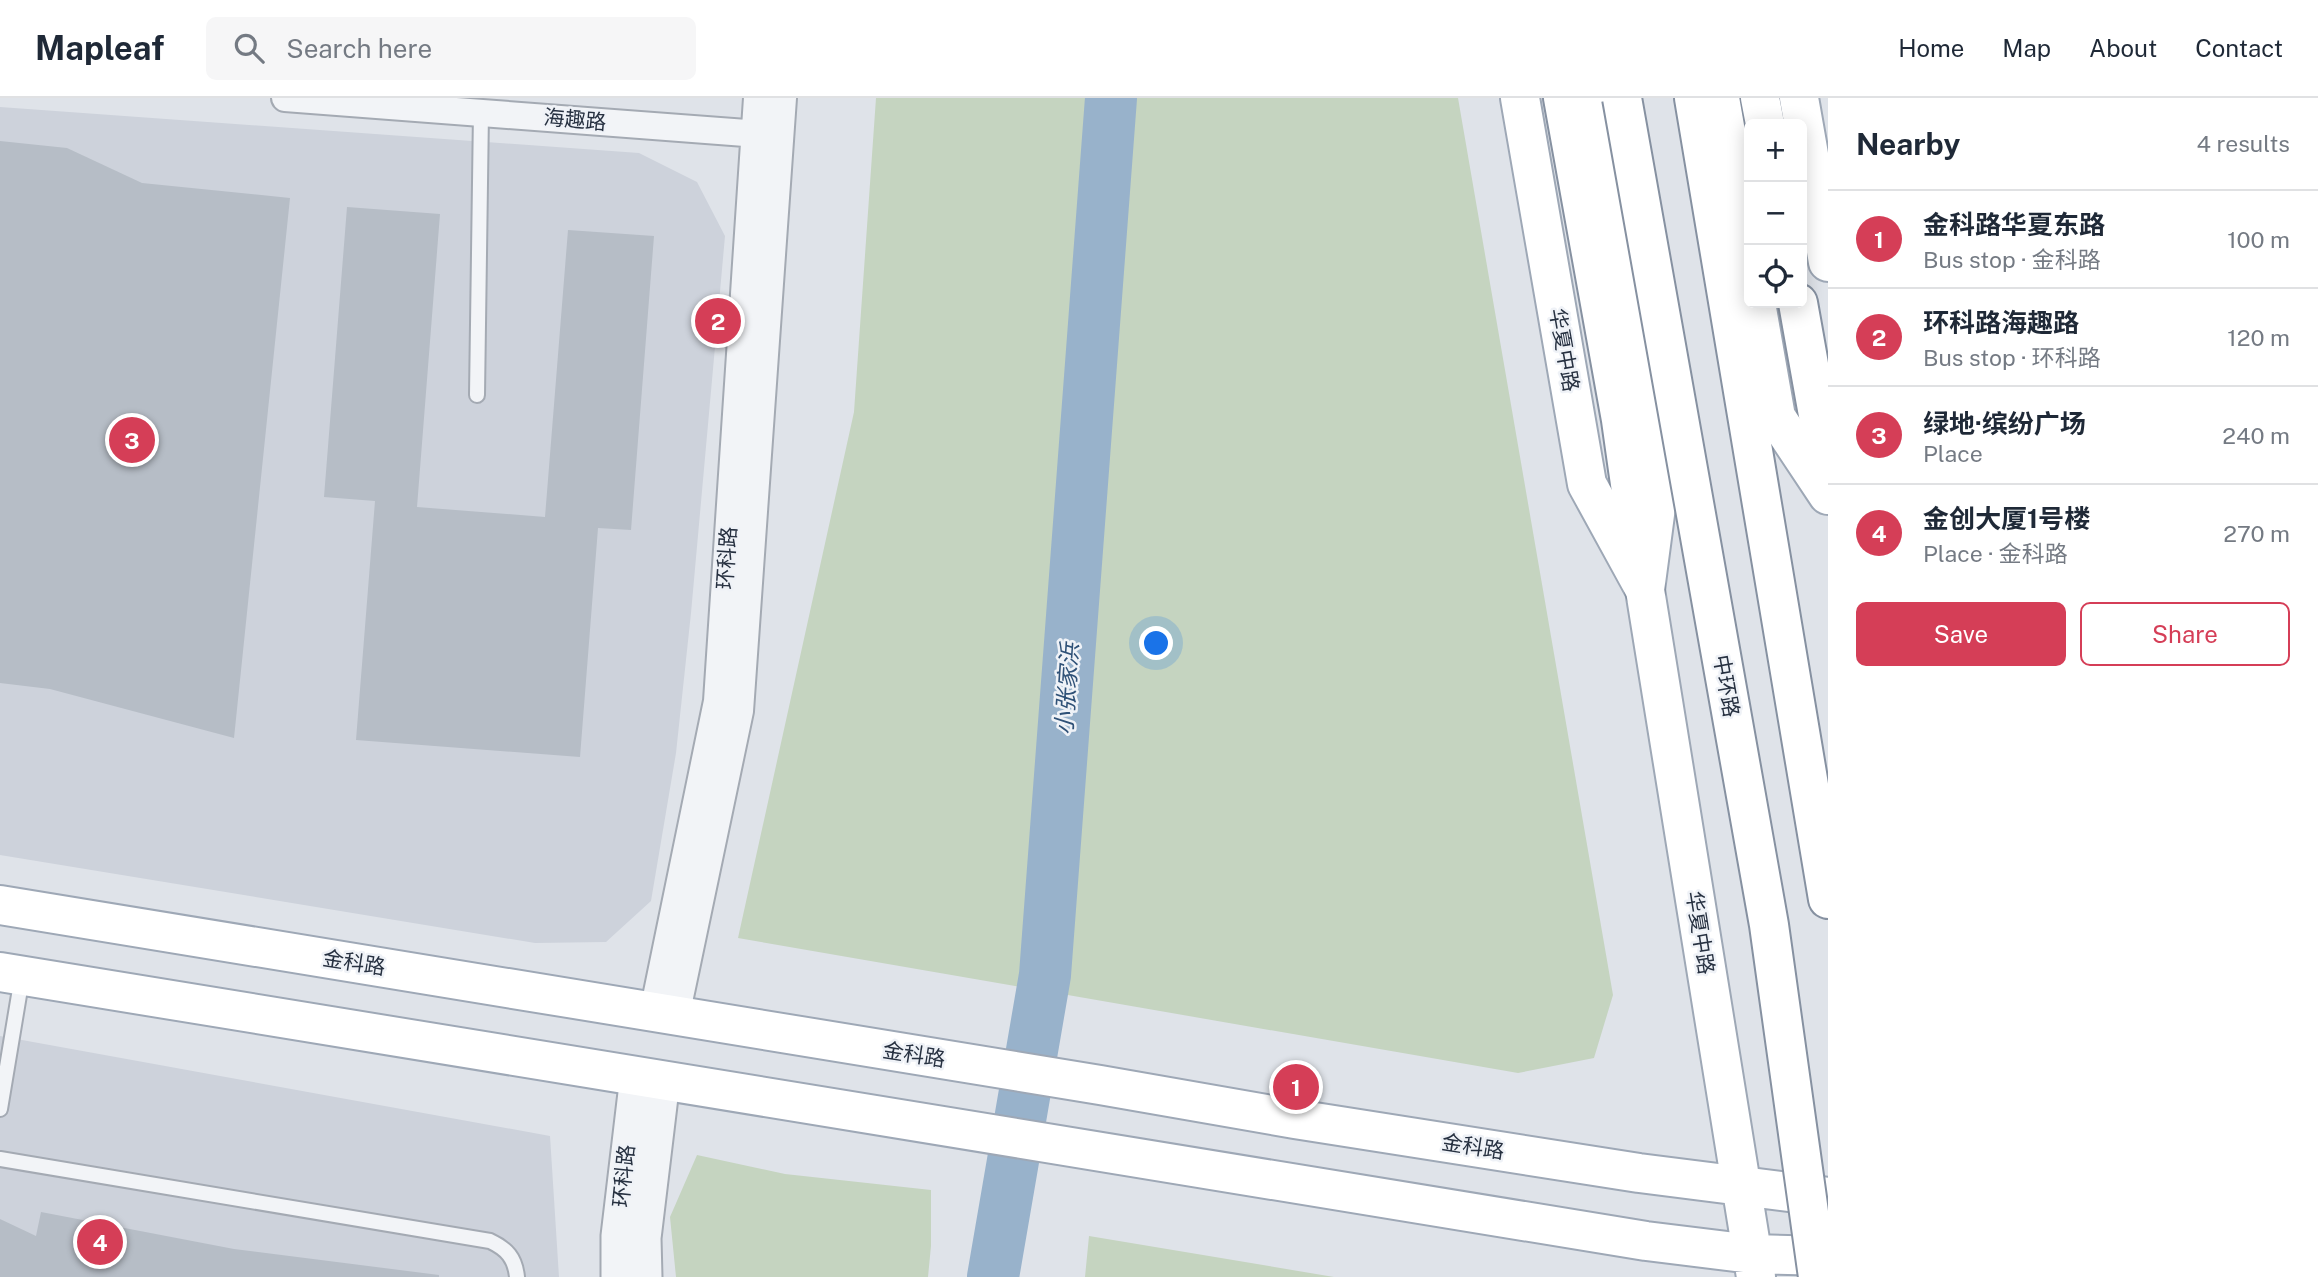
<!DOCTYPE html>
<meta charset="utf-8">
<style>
:root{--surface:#fff;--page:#f6f6f7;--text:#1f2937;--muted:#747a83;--line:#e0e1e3;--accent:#d53e57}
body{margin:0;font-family:"Public Sans","Noto Sans SC",sans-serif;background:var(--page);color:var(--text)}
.controls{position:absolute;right:21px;top:21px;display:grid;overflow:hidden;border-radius:10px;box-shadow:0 4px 18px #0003}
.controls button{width:63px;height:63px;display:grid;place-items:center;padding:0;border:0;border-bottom:2px solid var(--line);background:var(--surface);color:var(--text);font:35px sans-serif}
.you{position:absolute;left:1157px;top:546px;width:24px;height:24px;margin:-18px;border:5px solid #fff;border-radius:50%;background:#1a73e8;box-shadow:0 0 0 10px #1a73e833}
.badge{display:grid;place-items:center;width:46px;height:46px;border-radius:50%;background:var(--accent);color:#fff;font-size:23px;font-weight:700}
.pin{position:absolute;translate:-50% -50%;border:4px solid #fff;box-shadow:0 2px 7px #0006}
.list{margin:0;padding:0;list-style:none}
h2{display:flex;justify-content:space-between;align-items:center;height:91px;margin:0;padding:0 28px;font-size:30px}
h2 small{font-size:23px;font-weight:400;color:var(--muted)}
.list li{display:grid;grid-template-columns:46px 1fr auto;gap:21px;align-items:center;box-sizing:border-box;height:98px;padding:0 28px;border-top:2px solid var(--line)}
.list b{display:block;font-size:26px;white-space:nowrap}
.list p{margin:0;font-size:23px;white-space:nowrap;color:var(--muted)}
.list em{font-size:23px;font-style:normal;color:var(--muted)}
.actions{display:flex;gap:14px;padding:21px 28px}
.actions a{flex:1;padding:16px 0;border:2px solid var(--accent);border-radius:10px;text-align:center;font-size:24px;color:var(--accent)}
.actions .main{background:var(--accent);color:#fff}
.icon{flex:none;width:38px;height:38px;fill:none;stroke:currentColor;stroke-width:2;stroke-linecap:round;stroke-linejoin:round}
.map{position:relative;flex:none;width:1828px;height:1179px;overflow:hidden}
header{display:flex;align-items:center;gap:42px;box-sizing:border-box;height:98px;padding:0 35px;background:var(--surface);border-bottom:2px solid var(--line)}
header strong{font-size:33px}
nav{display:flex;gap:38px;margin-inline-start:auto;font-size:24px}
.search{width:490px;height:63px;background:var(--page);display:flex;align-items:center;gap:18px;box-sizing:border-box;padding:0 24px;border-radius:10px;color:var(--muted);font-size:26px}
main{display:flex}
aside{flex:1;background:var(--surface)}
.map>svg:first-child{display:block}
.built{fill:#cdd2db}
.green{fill:#c5d4c0}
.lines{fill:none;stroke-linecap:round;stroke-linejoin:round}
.river{stroke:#98b2cb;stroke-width:52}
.building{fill:#b6bdc6}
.service-casing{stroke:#a4aab3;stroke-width:18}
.minor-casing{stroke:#a4aab3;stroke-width:30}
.tertiary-casing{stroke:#a4aab3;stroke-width:37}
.primary-casing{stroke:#9ea8b6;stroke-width:42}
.trunk-casing{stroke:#8691a1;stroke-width:42}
.service{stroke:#f2f4f7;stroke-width:14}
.minor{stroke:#f2f4f7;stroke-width:26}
.tertiary{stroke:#f2f4f7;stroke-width:33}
.primary{stroke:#fff;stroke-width:38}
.trunk{stroke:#fff;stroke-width:38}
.trunk-bridge-casing{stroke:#8691a1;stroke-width:42;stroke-linecap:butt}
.trunk-bridge{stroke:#fff;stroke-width:38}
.labels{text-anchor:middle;stroke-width:5;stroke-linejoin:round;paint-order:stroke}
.street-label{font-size:21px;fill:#273141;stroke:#eff2f7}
.water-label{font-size:23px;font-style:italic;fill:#2f5177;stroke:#eff2f7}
</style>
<header>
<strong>Mapleaf</strong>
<div class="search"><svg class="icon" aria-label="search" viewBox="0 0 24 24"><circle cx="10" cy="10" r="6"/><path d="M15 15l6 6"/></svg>Search here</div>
<nav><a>Home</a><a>Map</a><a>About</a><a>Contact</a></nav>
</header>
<main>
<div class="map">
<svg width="1828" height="1179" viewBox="0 0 1828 1179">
<rect width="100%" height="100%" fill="#dfe3e9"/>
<!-- built -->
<path class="built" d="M0 9 639 55 697 84 725 138 691 515 676 655 651 803 606 844 535 845 0 757Z
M0 938 550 1038 559 1179H0Z"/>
<!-- green -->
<path class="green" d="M876 0H1458L1613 897 1594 960 1518 975 738 840 854 314Z
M697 1057 785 1076 931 1092V1148L928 1179H676L670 1119Z
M1089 1138 1334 1179H1085Z"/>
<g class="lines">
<!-- river -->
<path class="river" d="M993 1179 1045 877 1111 0"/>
</g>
<!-- building -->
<path class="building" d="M0 43 67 50 142 85 290 100 234 640 50 591 0 585Z
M347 109 440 116 417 409 545 419 568 132 654 138 631 432 598 430 580 659 356 642 375 403 324 399Z
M41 1114 234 1151 439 1177V1179H0V1121L36 1138Z"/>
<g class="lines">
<defs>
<path id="service" d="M477 297 481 14
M0 1011 22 879
M0 1061 490 1143C507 1151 515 1160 517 1179"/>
<path id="minor" d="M285 0 772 37
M653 914 717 603 757 0
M676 918 740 613 783 0"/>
<path id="tertiary" d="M618 1179V1138L637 978
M645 1179 644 1140 663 982"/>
<path id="primary" d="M1520 0 1587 386 1644 490
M1597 0 1661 371 1645 492 1756 1179
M1720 0 1749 167
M1799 0 1828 164
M1756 205 1776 319 1828 397
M0 807 1100 987 1295 1021 1639 1075 1828 1099
M0 874 1646 1143 1752 1156 1828 1158"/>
<path id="trunk" d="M1563 0 1621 322 1645 492
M1694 0 1828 801
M1760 0 1765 26
M1798 205 1828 373"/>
</defs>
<!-- service casing -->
<use href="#service" class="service-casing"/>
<!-- minor casing -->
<use href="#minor" class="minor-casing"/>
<!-- tertiary casing -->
<use href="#tertiary" class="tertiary-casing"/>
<!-- primary casing -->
<use href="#primary" class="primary-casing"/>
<!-- trunk casing -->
<use href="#trunk" class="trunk-casing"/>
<!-- service -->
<use href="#service" class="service"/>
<!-- minor -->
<use href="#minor" class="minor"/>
<!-- tertiary -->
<use href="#tertiary" class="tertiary"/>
<!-- primary -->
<use href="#primary" class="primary"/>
<!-- trunk -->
<use href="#trunk" class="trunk"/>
<defs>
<path id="trunk-bridge" d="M1622 0 1769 827 1818 1179"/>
</defs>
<!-- trunk-bridge casing -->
<use href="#trunk-bridge" class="trunk-bridge-casing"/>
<!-- trunk-bridge -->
<use href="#trunk-bridge" class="trunk-bridge"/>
</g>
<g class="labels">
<!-- street labels -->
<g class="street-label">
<text transform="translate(575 22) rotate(5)" y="7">海趣路</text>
<text transform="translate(1564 252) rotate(80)" y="7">华夏中路</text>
<text transform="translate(727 460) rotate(-86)" y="7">环科路</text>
<text transform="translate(1726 588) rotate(80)" y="7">中环路</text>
<text transform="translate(1700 835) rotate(81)" y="7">华夏中路</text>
<text transform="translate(354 865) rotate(9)" y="7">金科路</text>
<text transform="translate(914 957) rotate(9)" y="7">金科路</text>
<text transform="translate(1473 1049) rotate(9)" y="7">金科路</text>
<text transform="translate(624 1078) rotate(-84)" y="7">环科路</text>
</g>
<!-- water labels -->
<g class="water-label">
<text transform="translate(1067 591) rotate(-86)" y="8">小张家浜</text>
</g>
</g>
</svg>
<div class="controls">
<button>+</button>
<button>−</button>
<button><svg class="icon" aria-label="locate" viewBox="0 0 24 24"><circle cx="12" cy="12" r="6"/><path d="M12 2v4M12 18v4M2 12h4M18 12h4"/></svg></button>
</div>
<div class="you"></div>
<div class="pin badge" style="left:1296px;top:989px">1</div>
<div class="pin badge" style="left:718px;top:223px">2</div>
<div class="pin badge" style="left:132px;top:342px">3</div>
<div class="pin badge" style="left:100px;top:1144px">4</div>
</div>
<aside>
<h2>Nearby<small>4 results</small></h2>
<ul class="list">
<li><span class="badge">1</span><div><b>金科路华夏东路</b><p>Bus stop · 金科路</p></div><em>100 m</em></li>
<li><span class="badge">2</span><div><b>环科路海趣路</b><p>Bus stop · 环科路</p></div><em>120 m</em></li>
<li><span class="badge">3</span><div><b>绿地·缤纷广场</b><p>Place</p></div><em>240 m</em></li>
<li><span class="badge">4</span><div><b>金创大厦1号楼</b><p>Place · 金科路</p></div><em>270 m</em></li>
</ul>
<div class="actions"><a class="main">Save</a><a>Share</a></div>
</aside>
</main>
